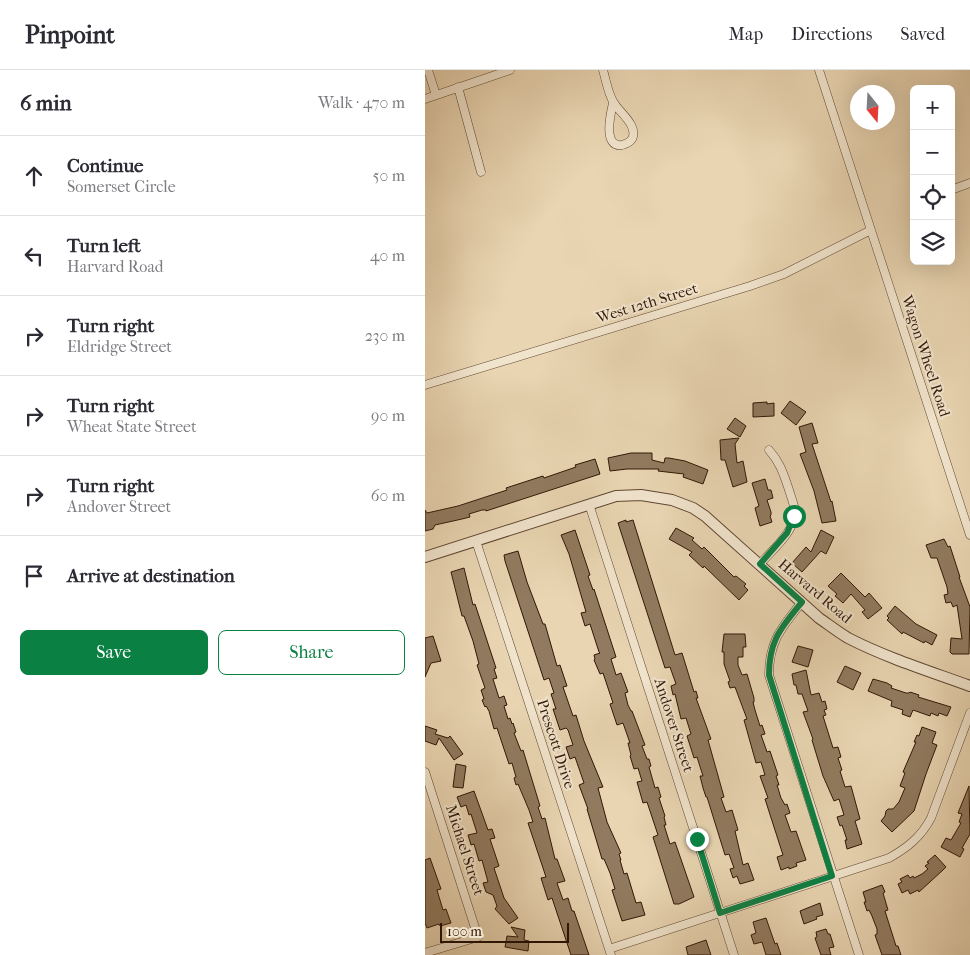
<!DOCTYPE html>
<meta charset="utf-8">
<style>
:root{--surface:#fff;--page:#f7f7f7;--text:#2b2b33;--muted:#7c7c81;--line:#e1e1e2;--accent:#0b8043}
body{margin:0;font-family:"IM FELL French Canon",serif;background:var(--page);color:var(--text)}
.controls{position:absolute;right:15px;top:15px;display:grid;overflow:hidden;border-radius:8px;box-shadow:0 5px 20px #0002}
.controls button{width:45px;height:45px;display:grid;place-items:center;padding:0;border:0;border-bottom:1px solid var(--line);background:var(--surface);color:var(--text);font:25px sans-serif}
.compass{position:absolute;left:425px;top:15px;width:45px;height:45px;border-radius:50%;background:var(--surface);box-shadow:0 5px 20px #0002;rotate:162deg}
.scale{position:absolute;left:15px;bottom:12px;width:129px;box-sizing:border-box;padding-left:5px;border:2px solid #311706;border-top:0;font-size:14px;line-height:18px;white-space:nowrap;color:#311706;-webkit-text-stroke:4px #f1e4cd;paint-order:stroke}
.stop{position:absolute;width:15px;height:15px;margin:-11px;border:4px solid #0b8043;border-radius:50%;background:#fff}
.stop.end{background:#0b8043;border-color:#fff;box-shadow:0 1px 5px #0008}
.list{margin:0;padding:0;list-style:none}
h2{display:flex;justify-content:space-between;align-items:center;height:65px;margin:0;padding:0 20px;font-size:21px}
h2 small{font-size:16px;font-weight:400;color:var(--muted)}
.list li{display:grid;grid-template-columns:32px 1fr auto;gap:15px;align-items:center;box-sizing:border-box;height:80px;padding:0 20px;border-top:1px solid var(--line)}
.list b{display:block;font-size:19px;white-space:nowrap}
.list p{margin:0;font-size:16px;white-space:nowrap;color:var(--muted)}
.list em{font-size:16px;font-style:normal;color:var(--muted)}
.actions{display:flex;gap:10px;padding:15px 20px}
.actions a{flex:1;padding:11px 0;border:1px solid var(--accent);border-radius:8px;text-align:center;font-size:18px;color:var(--accent)}
.actions .main{background:var(--accent);color:#fff}
.icon{flex:none;width:28px;height:28px;fill:none;stroke:currentColor;stroke-width:2;stroke-linecap:round;stroke-linejoin:round}
.map{position:relative;flex:none;width:545px;height:885px;overflow:hidden}
header{display:flex;align-items:center;gap:30px;box-sizing:border-box;height:70px;padding:0 25px;background:var(--surface);border-bottom:1px solid var(--line)}
header strong{font-size:24px}
nav{display:flex;gap:28px;margin-inline-start:auto;font-size:18px}
main{display:flex}
aside{flex:1;background:var(--surface)}
.map>svg:first-child{display:block}
.building{fill:#917a5f;stroke:#311706}
.lines{fill:none;stroke-linecap:round;stroke-linejoin:round}
.minor-casing{stroke:#5f4631;stroke-width:9}
.tertiary-casing{stroke:#5f4631;stroke-width:12}
.minor{stroke:#f1e4cd;stroke-width:8}
.tertiary{stroke:#f1e4cd;stroke-width:10}
.route{stroke:#0b8043;stroke-width:6}
.labels{text-anchor:middle;stroke-width:4;stroke-linejoin:round;paint-order:stroke}
.street-label{font-size:15px;fill:#311706;stroke:#f1e4cd}
</style>
<header>
<strong>Pinpoint</strong>
<nav><a>Map</a><a>Directions</a><a>Saved</a></nav>
</header>
<main>
<aside>
<h2>6 min<small>Walk · 470 m</small></h2>
<ul class="list">
<li><svg class="icon" aria-label="ahead" viewBox="0 0 24 24"><path d="M12 20V5M6 11l6-6 6 6"/></svg><div><b>Continue</b><p>Somerset Circle</p></div><em>50 m</em></li>
<li><svg class="icon" aria-label="left" viewBox="0 0 24 24"><path d="M17 20v-9H6M10 6l-5 5 5 5"/></svg><div><b>Turn left</b><p>Harvard Road</p></div><em>40 m</em></li>
<li><svg class="icon" aria-label="right" viewBox="0 0 24 24"><path d="M7 20v-9h11M14 6l5 5-5 5"/></svg><div><b>Turn right</b><p>Eldridge Street</p></div><em>230 m</em></li>
<li><svg class="icon" aria-label="right" viewBox="0 0 24 24"><path d="M7 20v-9h11M14 6l5 5-5 5"/></svg><div><b>Turn right</b><p>Wheat State Street</p></div><em>90 m</em></li>
<li><svg class="icon" aria-label="right" viewBox="0 0 24 24"><path d="M7 20v-9h11M14 6l5 5-5 5"/></svg><div><b>Turn right</b><p>Andover Street</p></div><em>60 m</em></li>
<li><svg class="icon" aria-label="arrive" viewBox="0 0 24 24"><path d="M6 21V4h12l-3 4 3 4H6"/></svg><div><b>Arrive at destination</b></div></li>
</ul>
<div class="actions"><a class="main">Save</a><a>Share</a></div>
</aside>
<div class="map">
<svg width="545" height="885" viewBox="0 0 545 885">
<rect width="100%" height="100%" fill="#e9d5b2"/>
<filter id="stains"><feTurbulence type="fractalNoise" baseFrequency=".004" numOctaves="4"/><feColorMatrix values="0 0 0 0 .2 0 0 0 0 .09 0 0 0 0 .02 0 0 0 .5 -.17"/></filter>
<radialGradient id="worn" r=".72"><stop offset=".6" stop-color="#630" stop-opacity="0"/><stop offset="1" stop-color="#630" stop-opacity=".3"/></radialGradient>
<!-- building -->
<path class="building" d="M365 331 381 342 371 355 356 343Z
M342 332V334L349 333V346L328 347V333Z
M310 348 321 356 315 367 302 359Z
M387 353 393 373 387 374 406 432 407 431 411 451 397 453 389 421 375 384 381 382 374 357Z
M314 368 310 374 312 393 318 391 322 412 308 417 300 390H296L295 370Z
M206 383H227V390L239 393 240 388H244L260 391 283 400 278 414 258 407 259 404 233 401 234 399H202L185 401 183 388Z
M170 389 175 404 61 441V440H57L44 444 45 447 37 449 10 455 8 459 0 461V440L2 443 33 436 82 420 81 418 118 406 119 408 151 397 150 395Z
M340 409 343 420H346L348 428 342 430 346 442V445L345 446 347 452 335 456 330 438 334 436 327 413Z
M201 450V452L208 450 250 585 257 583 269 622 271 621 273 628H271L286 669 283 670 299 727 296 728 301 742 307 740 313 760 310 761 318 795 323 793 329 810 315 814 312 806 308 808 305 799 309 798 304 784 300 785 282 727H281L278 718 275 706H278L272 687 269 688 262 666 266 664 261 648 256 649 250 624 248 625 246 616 251 614 245 597 240 598 193 453Z
M251 458 269 468 267 470 277 479 279 477 309 507 311 506 321 514 319 516 323 520 314 530 279 496 278 498 264 485 267 482 244 469Z
M150 460 165 505 163 506 168 520 169 519 191 587 186 589 191 605 196 603 203 622 200 623 203 635 206 641H207L220 675 217 676 222 689H224L226 696 224 697 230 718 233 717 236 727 234 728 240 746 239 747 241 755H239L245 774 250 772 269 827 254 834H249L228 767 233 765 222 732 218 733 212 712 217 711 213 698 209 699 205 686 206 685 203 673H205L198 653 192 655 185 634 188 633 178 603 175 604 169 590 170 589 169 585 175 583 174 582 165 554 160 556 156 543 161 542 144 484 136 465Z
M396 460 409 467 401 484 396 481 377 502 367 493 381 477 386 482Z
M519 469 523 477 525 476 535 507H534L545 537 544 584H527L525 582 526 568 537 569 532 535 528 537 526 532 521 533 519 525 523 524 522 517 512 488H506L501 475Z
M93 481 102 512 118 554H120L132 596 135 595 142 616 138 617 148 646 151 645 159 671 178 717 173 718 182 752 196 783 194 784 196 790H195L199 804 202 803 211 833 216 832 220 845 197 851 187 820 190 819 185 803 179 789H177L162 739H163L154 715 159 713 150 687 145 689 141 677 148 675 143 660 141 658 135 660 128 639H131L126 624 129 623 124 608 119 610 80 491 79 485Z
M39 498 48 535 50 534 71 598 69 599 72 608 68 609 74 628 79 626 82 635 79 636 83 649 85 648 87 654 88 653 91 662 89 663 96 681 98 680 115 736 113 737 117 749 120 748 130 789H132L140 811 132 813 138 830 143 828 147 841H149L164 885H146L127 828 123 830 116 808 121 807 103 753 108 752 104 740 93 714 91 715 89 708 91 707 87 693 84 694 72 658 69 659 64 641 61 636 60 637 57 630 59 629 56 620 60 618 52 595 54 594 48 571 39 546H37L26 502Z
M416 503 440 527 444 523 457 538 443 549 437 542 440 540 426 524 418 533 410 526 412 524 403 516Z
M470 536 491 554 512 565 507 575 500 571 499 573 478 562 477 564 462 550 464 548 462 546Z
M299 564H320L321 577H318V587H313V595L317 605 322 604 329 628V632H328L330 640 335 656 337 655 340 664 336 665 341 679 342 682 345 681 353 705 351 706 354 715H352L356 728 360 735 362 734 365 743 360 745 366 762 371 761 381 790 371 793 372 796 364 799V797L356 800 352 787 358 785 340 729 343 728 335 706 340 705 336 692 331 693 319 650 322 649 310 617 305 618 303 612 305 611 299 594V582H297Z
M8 566 16 591 6 593 0 607V568Z
M373 576 388 580 383 597 367 592Z
M420 596 436 603 428 620 412 612Z
M381 600 386 625 394 623 397 632 400 631 402 639 399 640 401 645 398 646 408 678 413 677 416 687 413 688 417 700 415 701 420 717 426 716 435 749 430 751 437 774 422 779 420 770H422L417 755 415 756 412 747 419 745 414 729 409 731 398 706 387 670 388 669 378 642 383 641 377 624H373L371 615H369L367 604Z
M448 609 462 613 467 616 466 618 481 623H484L485 622 494 625 493 627 526 637 522 646 514 643 513 646 506 643 505 646 488 640 485 647 477 644 478 640 466 636 467 631 443 621Z
M0 656 12 660 10 664 23 668 25 666 38 684 29 690 14 668 11 675 0 671Z
M497 657 511 662 507 673 512 675 501 704 489 741 467 762 456 751 460 746 461 741 463 739H468L474 732 480 718 475 716 480 703 478 702 491 672H489L492 665 494 666Z
M31 694 41 696 38 718 28 717Z
M544 716 545 764 537 778 539 779 535 787 516 777 521 768 526 770 536 753 534 752 537 744 533 743Z
M49 721 63 760 67 759 70 768 65 769 74 796 69 798 79 828 93 848 84 854 70 839 72 836 68 825 61 822 58 813 63 812 57 790 54 791 49 774 46 775 43 765 52 763 46 744 44 745 41 735 36 737 32 727Z
M510 785 521 797 518 800 494 822 493 820 485 824 483 820 477 823 473 814 477 812 475 809 483 805 485 808 488 806 489 808 497 804 503 799 500 796 504 793 502 792Z
M5 788 16 819 12 820 18 840 21 839 26 853 15 856 14 854 2 858 0 853V790Z
M457 815 460 822 458 823 463 840 460 841 471 876H473L476 885H457L450 865 452 864V859L447 846 444 840 442 841 439 832H441L438 822Z
M395 833 398 845 391 847 392 849 379 854 375 841Z
M341 848 350 874 352 873 356 885H341L337 872 329 874 326 865 331 863 328 852Z
M86 857 100 860 99 870 104 871 103 881 80 877 82 866 93 867Z
M401 859 403 864H405L409 877 404 878 406 885H396L390 868 392 867 391 862Z
M281 870 286 885H263L261 877Z"/>
<g class="lines">
<defs>
<path id="minor" d="M3 0 11 25
M178 0C181 10 183 24 189 33 194 42 214 56 207 69 205 72 201 74 197 75 177 78 186 42 188 33
M394 0 545 465
M33 17 56 102
M0 29 85 0
M526 120 545 113
M0 315 325 216 359 204 446 160
M164 434 309 885
M51 471 186 885
M335 494C349 478 374 459 369 436 367 429 365 423 363 417 358 402 354 391 344 380
M377 532C357 557 344 571 344 605L434 885
M0 702 53 867 0 883
M184 879 464 788C482 778 496 767 506 748L545 643"/>
<path id="tertiary" d="M0 487 191 426 216 425 247 430 268 438 280 446 394 548C404 555 413 562 423 568 462 588 504 601 545 616"/>
</defs>
<!-- minor casing -->
<use href="#minor" class="minor-casing"/>
<!-- tertiary casing -->
<use href="#tertiary" class="tertiary-casing"/>
<!-- minor -->
<use href="#minor" class="minor"/>
<!-- tertiary -->
<use href="#tertiary" class="tertiary"/>
</g>
<g class="lines">
<!-- route -->
<path class="route" d="M272 769 295 843 407 806 344 605C344 570 356 558 377 532L335 494 362 463 369 446"/>
</g>
<g class="labels">
<!-- street labels -->
<g class="street-label">
<text transform="translate(222 233) rotate(-17)" y="5">West 12th Street</text>
<text transform="translate(501 286) rotate(72)" y="5">Wagon Wheel Road</text>
<text transform="translate(390 521) rotate(40)" y="5">Harvard Road</text>
<text transform="translate(249 655) rotate(72)" y="5">Andover Street</text>
<text transform="translate(131 674) rotate(72)" y="5">Prescott Drive</text>
<text transform="translate(40 780) rotate(72)" y="5">Michael Street</text>
</g>
</g>
<rect width="100%" height="100%" filter="url(#stains)"/>
<rect width="100%" height="100%" fill="url(#worn)"/>
</svg>
<div class="controls">
<button>+</button>
<button>−</button>
<button><svg class="icon" aria-label="locate" viewBox="0 0 24 24"><circle cx="12" cy="12" r="6"/><path d="M12 2v4M12 18v4M2 12h4M18 12h4"/></svg></button>
<button><svg class="icon" aria-label="layers" viewBox="0 0 24 24"><path d="M12 4l9 5-9 5-9-5zM3 14l9 5 9-5"/></svg></button>
</div>
<svg class="compass" viewBox="-18 -18 36 36"><path d="M0-13l5 13h-10z" fill="#e53935"/><path d="M0 13l5-13h-10z" fill="#7c7c81"/></svg>
<div class="scale">100 m</div>
<div class="stop" style="left:369px;top:446px"></div>
<div class="stop end" style="left:272px;top:769px"></div>
</div>
</main>
